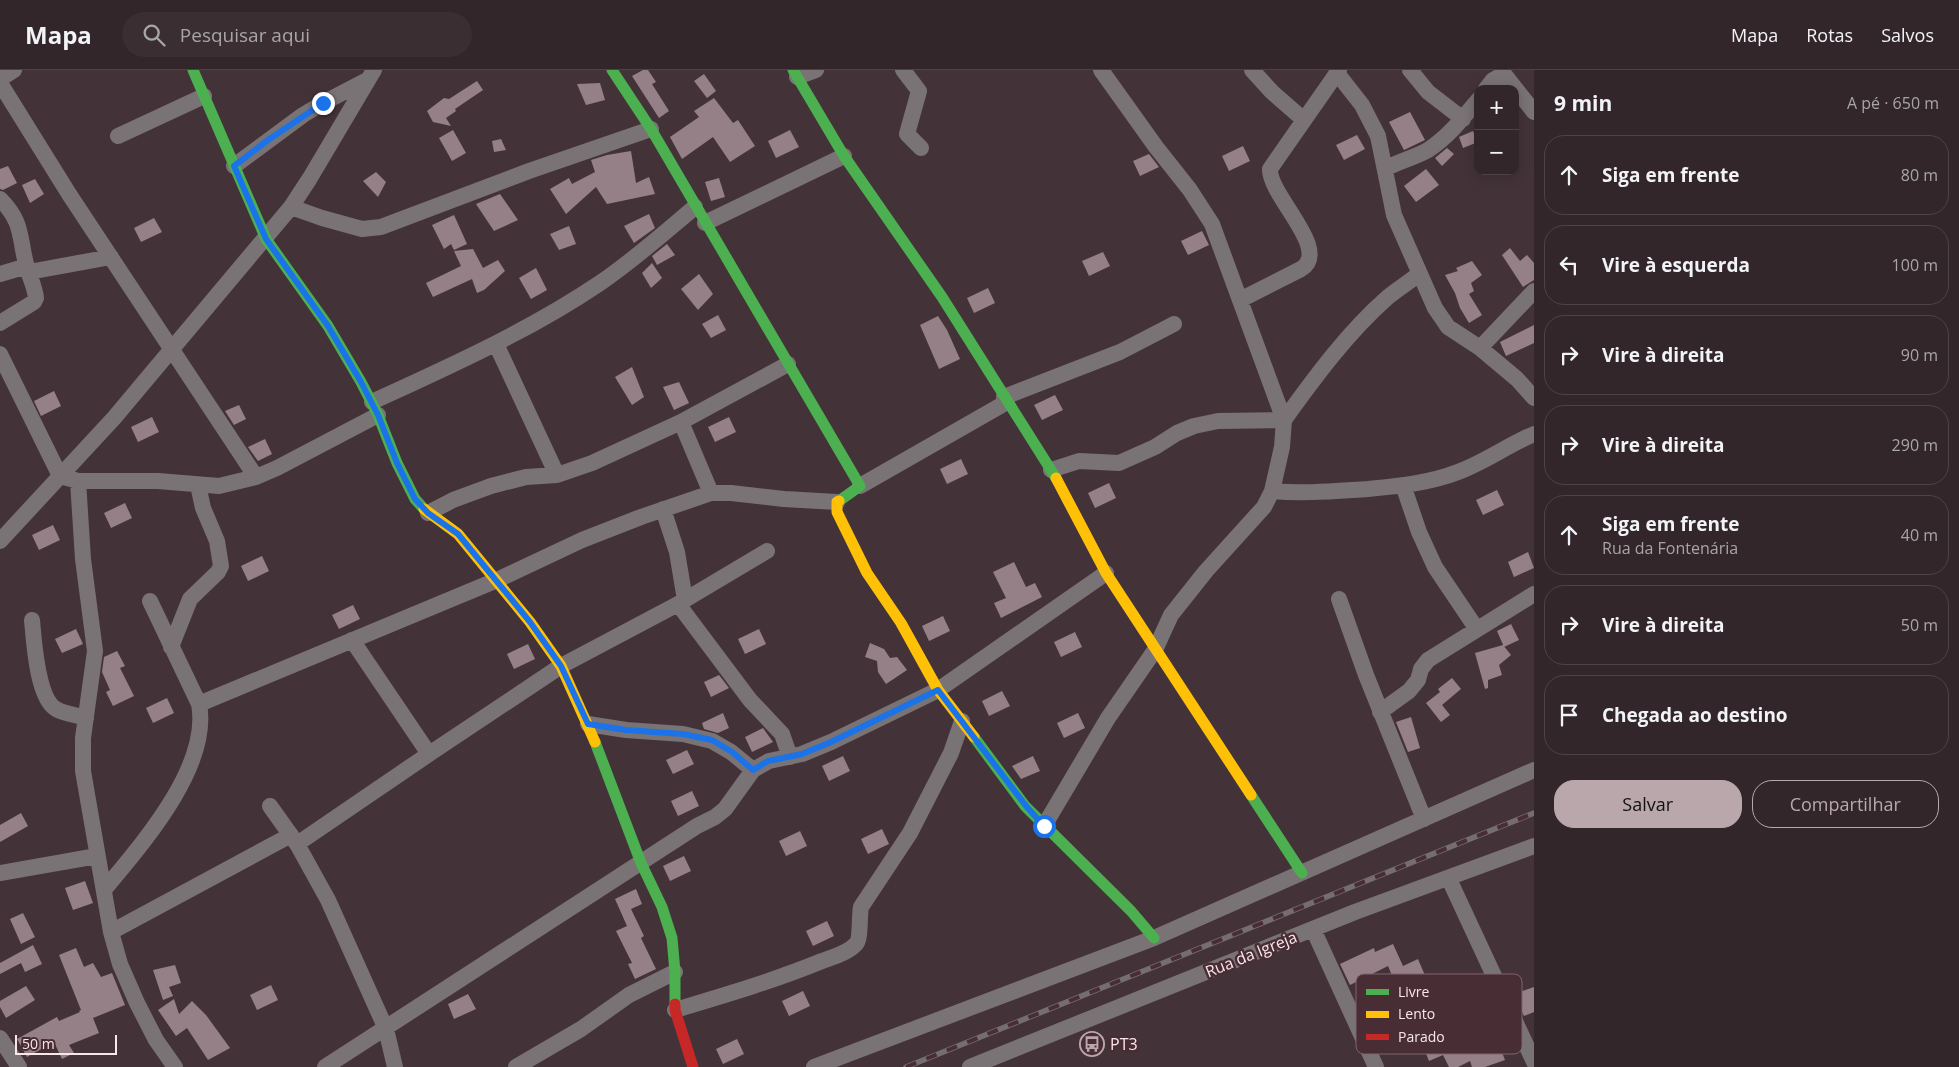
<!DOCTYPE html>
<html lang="pt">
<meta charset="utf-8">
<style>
:root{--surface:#32262a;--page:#3a2e32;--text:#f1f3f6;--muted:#a8a5a8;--line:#4d4347;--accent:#b9a7ac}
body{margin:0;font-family:"Open Sans",sans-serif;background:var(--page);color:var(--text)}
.controls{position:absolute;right:15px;top:15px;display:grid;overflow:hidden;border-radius:10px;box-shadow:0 2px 12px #0003}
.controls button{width:45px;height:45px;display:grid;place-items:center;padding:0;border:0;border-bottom:1px solid var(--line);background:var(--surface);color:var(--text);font:25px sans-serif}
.scale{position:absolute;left:15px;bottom:12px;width:102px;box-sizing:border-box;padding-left:5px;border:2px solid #f9e6eb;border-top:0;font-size:14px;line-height:18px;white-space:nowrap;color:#f9e6eb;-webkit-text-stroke:4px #492d35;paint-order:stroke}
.stop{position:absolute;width:15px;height:15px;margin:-11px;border:4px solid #1a73e8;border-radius:50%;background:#fff}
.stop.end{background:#1a73e8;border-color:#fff;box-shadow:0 1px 5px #0008}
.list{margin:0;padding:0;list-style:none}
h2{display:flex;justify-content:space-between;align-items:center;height:65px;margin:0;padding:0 20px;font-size:21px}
h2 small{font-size:16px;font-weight:400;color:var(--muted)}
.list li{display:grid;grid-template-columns:32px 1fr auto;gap:15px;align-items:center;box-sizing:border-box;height:80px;margin:0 10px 10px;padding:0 10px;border:1px solid var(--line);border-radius:20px}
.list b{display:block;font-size:19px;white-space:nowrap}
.list p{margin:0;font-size:16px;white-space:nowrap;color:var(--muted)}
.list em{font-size:16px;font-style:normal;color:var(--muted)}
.actions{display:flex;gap:10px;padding:15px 20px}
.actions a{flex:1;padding:11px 0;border:1px solid var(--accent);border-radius:20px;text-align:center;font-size:18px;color:var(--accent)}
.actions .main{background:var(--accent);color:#111}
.icon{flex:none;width:28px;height:28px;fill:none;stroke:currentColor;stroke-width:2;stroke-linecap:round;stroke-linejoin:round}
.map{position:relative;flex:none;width:1534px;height:997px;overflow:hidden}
header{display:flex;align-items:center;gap:30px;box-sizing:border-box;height:70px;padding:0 25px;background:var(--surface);border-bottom:1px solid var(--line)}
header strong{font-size:24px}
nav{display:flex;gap:28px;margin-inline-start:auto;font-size:18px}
.search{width:350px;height:45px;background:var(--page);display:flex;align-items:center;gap:12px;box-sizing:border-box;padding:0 18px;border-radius:28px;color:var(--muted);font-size:19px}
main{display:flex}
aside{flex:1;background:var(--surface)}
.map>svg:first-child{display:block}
.building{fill:#968087}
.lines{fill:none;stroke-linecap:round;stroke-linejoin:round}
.street{stroke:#7a7375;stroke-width:16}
.fast{stroke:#4caf50;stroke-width:11}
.slow{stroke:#ffc107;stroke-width:11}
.jam{stroke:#c62828;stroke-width:11}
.rail-casing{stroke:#766d6f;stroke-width:5.5}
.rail{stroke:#492d35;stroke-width:4;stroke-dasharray:11;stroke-linecap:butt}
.route{stroke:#1a73e8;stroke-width:6}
.labels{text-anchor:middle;stroke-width:5;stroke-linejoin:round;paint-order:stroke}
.street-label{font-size:16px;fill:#f9e6eb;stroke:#492d35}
.poi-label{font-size:16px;fill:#f9e6eb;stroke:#492d35;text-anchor:start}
.key{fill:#492d35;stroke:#7e646c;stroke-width:1}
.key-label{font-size:14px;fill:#f9e6eb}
</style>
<header>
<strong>Mapa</strong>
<div class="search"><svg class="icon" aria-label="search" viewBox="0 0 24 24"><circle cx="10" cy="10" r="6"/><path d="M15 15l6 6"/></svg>Pesquisar aqui</div>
<nav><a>Mapa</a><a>Rotas</a><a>Salvos</a></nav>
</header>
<main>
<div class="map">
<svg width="1534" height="997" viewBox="0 0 1534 997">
<rect width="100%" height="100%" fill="#433338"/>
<!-- building -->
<path class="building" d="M643 0H648L656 12 652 14 669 41 659 48 632 6Z
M704 4 716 21 707 28 694 11Z
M477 11 483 20 455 39 456 41 446 48 451 56 433 52 427 41 444 28 449 29Z
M600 13 605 30 586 35 577 14Z
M714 28 733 53 738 50 755 76 730 92 713 67 682 89 670 67 699 47 694 41Z
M1410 42 1425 70 1404 80 1389 52Z
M453 60 466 83 452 91 439 68Z
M790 60 799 77 776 88 768 71Z
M1473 61 1478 72 1463 78 1459 67Z
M1357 65 1365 79 1344 90 1336 75Z
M501 69 506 80 494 82 492 71Z
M1243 76 1250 91 1229 101 1222 86Z
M1447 78 1454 84 1442 96 1435 88Z
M631 81 636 113 649 107 655 124 607 134 596 117 566 144 550 119 569 108 572 114 595 102 591 90 607 85Z
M1149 84 1159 97 1140 106 1133 91Z
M8 96 17 113 3 120 0 119V99Z
M1426 99 1439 115 1416 132 1404 116Z
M376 102 386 112 378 127 363 111Z
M719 108 725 127 711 131 705 112Z
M35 109 44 124 30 133 22 115Z
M500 124 518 150 494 161 476 134Z
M649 144 655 158 634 173 624 156Z
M454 145 467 174 454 180 451 174 444 179 432 155Z
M154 148 162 162 141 172 134 158Z
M569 156 576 174 559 180 550 164Z
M1202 161 1209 175 1188 185 1181 171Z
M667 174 675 185 657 195 652 186Z
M1510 178 1520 191 1527 185 1534 193V210L1523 217 1502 185Z
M473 179 483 198 498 190 505 201 484 220 477 223 472 209 433 227 426 213 461 196 454 181Z
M1103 182 1110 196 1089 206 1082 191Z
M1472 191 1482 205 1471 213 1474 221 1469 224 1482 245 1469 253 1460 238 1455 223 1445 205 1458 201 1456 198Z
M652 193 662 208 651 218 642 203Z
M536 198 547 220 531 229 519 208Z
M699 204 713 224 698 240 681 219Z
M988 218 995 233 974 243 967 228Z
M718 245 726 260 711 268 702 254Z
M938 246 947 260 960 289 939 299 920 255Z
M1534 255V273L1506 286 1500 272Z
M632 297 644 327 632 335 615 307Z
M679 312 689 333 674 340 663 317Z
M54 321 61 336 41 346 34 331Z
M1055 325 1063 340 1042 350 1034 335Z
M239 335 246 349 234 355 225 341Z
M152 347 159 362 138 372 131 357Z
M729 347 736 362 715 372 708 357Z
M265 369 272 384 258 391 248 377Z
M961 389 968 404 947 414 940 399Z
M1109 413 1116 428 1095 438 1088 423Z
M1497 420 1504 435 1483 445 1476 430Z
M125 433 132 448 111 458 104 443Z
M53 455 60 470 39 480 32 465Z
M1528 482 1534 498 1514 507 1508 492Z
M262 486 269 501 248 511 241 496Z
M1014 492 1026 517 1035 513 1042 527 1001 548 994 533 1006 528 993 502Z
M353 535 360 549 339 559 332 545Z
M943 546 950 561 929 571 922 556Z
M1511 554 1519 570 1504 577 1497 561Z
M76 559 83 574 62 583 55 569Z
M759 559 766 574 745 584 738 569Z
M1075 562 1082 577 1061 587 1054 572Z
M870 573 884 579 890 588 897 587 907 600 886 614 878 602 877 591 865 587Z
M528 574 535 589 514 599 507 584Z
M1503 575 1511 585 1499 595 1502 605 1488 610V618L1485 619 1475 583Z
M117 581 125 596 120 598 134 626 113 636 106 622 110 620 102 602 104 587Z
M719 605 729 618 711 627 704 612Z
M1452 608 1461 619 1442 635 1450 645 1441 652 1426 633 1440 622 1438 619Z
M1002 621 1010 636 989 646 982 631Z
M167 628 174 643 153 653 146 638Z
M723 643 729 658 718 663 704 659 702 653Z
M1078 643 1085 658 1064 668 1057 653Z
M1411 647 1420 678 1408 682 1396 652Z
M763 658 773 672 752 682 745 667Z
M687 680 694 694 673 704 666 690Z
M843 686 850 701 829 711 822 696Z
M1033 686 1040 701 1021 709 1012 696Z
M692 721 699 736 678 746 671 731Z
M21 743 28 756 0 772V755Z
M882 759 889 774 868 784 861 769Z
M800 761 807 776 786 786 779 771Z
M684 786 691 801 670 811 663 796Z
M85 811 93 833 73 840 65 818Z
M636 819 642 834 631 839 644 866 641 868 656 899 635 909 628 894 632 893 616 861 627 856 615 829Z
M23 843 35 867 21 874 10 849Z
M827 851 834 866 813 876 806 861Z
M1393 874 1403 896 1418 889 1429 915 1425 917 1438 947 1441 946 1453 977 1494 962 1505 990 1485 997H1472L1470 991 1458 997H1449L1443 985 1429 991 1415 956 1385 971 1375 950 1410 933 1408 930 1417 926 1409 907 1395 913 1388 896 1350 915 1340 894 1374 878 1375 882Z
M33 875 42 894 25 902 21 893 0 904V893Z
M76 878 84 897 93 893 101 907 112 903 125 935 93 948 99 963 69 975 74 983 62 989 54 972 27 987 17 969 57 947 59 951 80 942 79 941 81 940 59 885Z
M175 895 181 913 169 917 173 926 163 930 153 900Z
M271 915 278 930 257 940 250 925Z
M26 916 35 930 6 948 0 937V931Z
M1534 917V942L1524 946 1514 924Z
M803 921 810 936 789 946 782 931Z
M468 924 476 939 454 949 448 934Z
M174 929 179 944 192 931 206 945 230 978 208 990 187 958 176 966 158 940Z
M737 969 744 984 723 994 716 979Z"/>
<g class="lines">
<!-- street -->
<path class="street" d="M903 0 919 21 907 64 921 78
M1252 0 1272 22 1304 50
M1410 0 1428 22 1463 49
M1337 3 1362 35 1378 66 1394 145 1435 238 1448 257 1480 278 1517 309 1534 328
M797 7 816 0
M0 9 14 0
M0 13 69 124 256 407
M1486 19 1493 10 1504 4 1534 42
M118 66 204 26
M234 96 303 45 323 33 367 10
M1385 99C1399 91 1414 88 1428 80 1448 67 1463 48 1478 30
M0 129C23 152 19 166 26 194 29 206 35 217 36 228L34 232 0 253
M291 137 322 148 362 159 381 157 529 101 651 59
M705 153 844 86
M29 202 111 187
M0 204 27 196
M1240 230 1301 199C1332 180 1269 126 1270 99L1339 0
M496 274 557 405
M1480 278 1534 221
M0 284 60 406 78 411H158L219 416 256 407 277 398 378 345
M1004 327 1120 282 1174 254
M372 332C450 296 529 261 600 213 634 190 664 163 695 137
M1284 350C1315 307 1348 262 1388 227 1398 219 1409 212 1419 204
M681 352 711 423
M1051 400 1079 391 1119 393 1155 377 1177 363 1194 356 1218 351 1284 350
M78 411 83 489 95 581 83 668V701L111 862 120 894 137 933 156 970 175 997
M1403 415 1419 462 1435 497 1476 558
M860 416 1007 332
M1272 421C1305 424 1335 421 1368 419 1398 416 1430 413 1458 402 1485 392 1508 375 1534 364
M663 439 677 482 685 530
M428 443 453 430 491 416 526 407 557 405 592 393 681 352 788 294
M0 471 114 348 291 137 310 108 374 0
M1339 529 1366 605 1424 749
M678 534 750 630 782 664 790 687
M32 550C34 571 37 628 56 639 64 644 77 645 86 648
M352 570 429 684
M171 577 190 529 218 502 221 496 217 471 203 438 198 415
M199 634 497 510 582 470 641 447 711 423H731L784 429 837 432
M1380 642 1409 621 1418 610 1421 599 1428 590 1534 524
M588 654 626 660 683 664 712 671 731 682 753 700
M270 736 297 774 328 830 386 959 395 997
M1044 756 1108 648 1155 580 1171 545 1206 501 1264 437 1272 421 1282 377 1284 350 1212 154 1190 120 1156 77 1101 0
M297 774 429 684 561 596 678 534 767 481
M0 803 97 786
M1449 809 1534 992
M104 820C141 775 211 697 199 634L150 531
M1313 859 1376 997
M111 862 291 765
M675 940C725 925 773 911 822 891 833 887 848 883 856 874 861 869 859 846 861 837L910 763 951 683 962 651
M0 968 19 997
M325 997 697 756 715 747 725 739 753 700 769 691 802 684 831 672 938 620 1106 503
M516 997 581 959 629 925 675 902
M814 997 1154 868 1534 700
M970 997 1355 842 1534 776"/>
<!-- fast -->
<path class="fast" d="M193 0 266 169 328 256 361 312 378 345 397 393 415 429 424 439
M612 0 651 59 860 416 839 431
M793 0 844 86 942 227 1056 408
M974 667 1025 736 1131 841 1154 868
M595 672 641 793 662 837 672 868 675 902V934
M1251 725 1302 803"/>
<!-- slow -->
<path class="slow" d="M1056 408 1106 503 1251 725
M839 431 837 432V442L867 503 901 553 938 620 974 667
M424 439 458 464 530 552 561 596 595 672"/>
<!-- jam -->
<path class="jam" d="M675 934V940L693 997"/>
<defs>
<path id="rail" d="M906 997 1534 743"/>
</defs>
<!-- rail casing -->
<use href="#rail" class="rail-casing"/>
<!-- rail -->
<use href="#rail" class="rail"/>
</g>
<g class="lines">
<!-- route -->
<path class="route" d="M323 33 268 70 234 96 266 169 328 256 361 312 378 345 397 393 415 429 428 443 458 464 530 552 561 596 588 654 626 660 683 664 712 670 732 682 753 700 768 691 802 684 831 672 938 620 1026 736 1044 756"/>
</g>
<!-- icons -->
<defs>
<symbol id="bus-ring" viewBox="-11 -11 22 22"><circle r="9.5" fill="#492d35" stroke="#b9a7ac" stroke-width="1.5"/><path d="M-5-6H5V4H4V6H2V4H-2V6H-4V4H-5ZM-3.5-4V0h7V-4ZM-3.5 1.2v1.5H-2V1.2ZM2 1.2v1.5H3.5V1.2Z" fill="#b9a7ac"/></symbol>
</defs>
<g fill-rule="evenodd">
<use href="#bus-ring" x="1078" y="960" width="28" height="28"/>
</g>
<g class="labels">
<!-- street labels -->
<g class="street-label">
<text transform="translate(1251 884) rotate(-22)" y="6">Rua da Igreja</text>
</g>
<!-- poi labels -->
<g class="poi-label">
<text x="1110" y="980">PT3</text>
</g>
</g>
<!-- legend -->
<rect x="1356" y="904" width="166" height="80" rx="8" class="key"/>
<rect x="1366" y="919" width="23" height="6" fill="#4caf50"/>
<rect x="1366" y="941" width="23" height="7" fill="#ffc107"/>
<rect x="1366" y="964" width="23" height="6" fill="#c62828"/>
<g class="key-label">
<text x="1398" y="927">Livre</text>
<text x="1398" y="949">Lento</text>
<text x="1398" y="972">Parado</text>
</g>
</svg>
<div class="controls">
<button>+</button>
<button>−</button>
</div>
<div class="scale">50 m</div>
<div class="stop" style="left:1044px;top:756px"></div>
<div class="stop end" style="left:323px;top:33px"></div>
</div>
<aside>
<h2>9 min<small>A pé · 650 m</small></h2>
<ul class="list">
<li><svg class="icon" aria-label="ahead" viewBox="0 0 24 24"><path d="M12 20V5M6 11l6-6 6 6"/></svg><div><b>Siga em frente</b></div><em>80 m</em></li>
<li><svg class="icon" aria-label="left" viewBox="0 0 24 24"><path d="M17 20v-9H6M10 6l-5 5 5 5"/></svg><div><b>Vire à esquerda</b></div><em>100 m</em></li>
<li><svg class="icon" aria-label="right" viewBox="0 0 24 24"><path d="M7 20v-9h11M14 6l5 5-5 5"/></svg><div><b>Vire à direita</b></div><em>90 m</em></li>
<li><svg class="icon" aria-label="right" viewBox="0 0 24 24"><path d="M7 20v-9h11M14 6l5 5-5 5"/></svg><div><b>Vire à direita</b></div><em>290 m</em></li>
<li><svg class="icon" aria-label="ahead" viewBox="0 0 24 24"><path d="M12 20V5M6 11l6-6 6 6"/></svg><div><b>Siga em frente</b><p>Rua da Fontenária</p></div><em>40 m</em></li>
<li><svg class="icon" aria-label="right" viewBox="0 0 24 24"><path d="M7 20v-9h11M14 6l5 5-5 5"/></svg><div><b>Vire à direita</b></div><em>50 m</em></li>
<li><svg class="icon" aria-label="arrive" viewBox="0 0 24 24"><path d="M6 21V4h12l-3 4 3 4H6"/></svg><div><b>Chegada ao destino</b></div></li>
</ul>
<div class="actions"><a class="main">Salvar</a><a>Compartilhar</a></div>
</aside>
</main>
